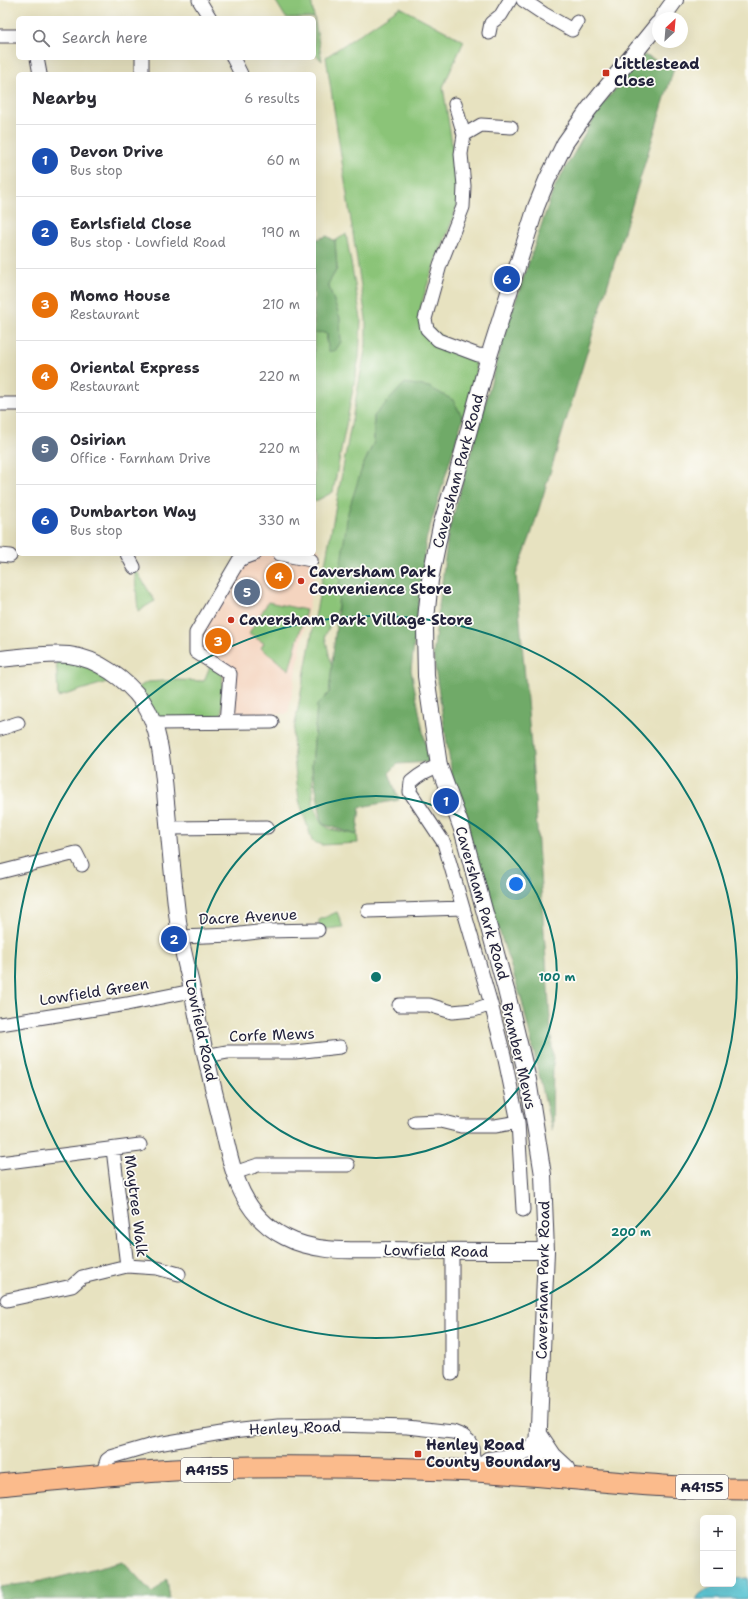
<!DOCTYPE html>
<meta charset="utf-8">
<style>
:root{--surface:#fff;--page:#f2f2f3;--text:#2b2b33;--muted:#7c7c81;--line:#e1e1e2;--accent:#b45309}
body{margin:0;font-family:"Shantell Sans",sans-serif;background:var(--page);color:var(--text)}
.controls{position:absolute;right:12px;bottom:12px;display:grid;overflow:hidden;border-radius:6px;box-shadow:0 4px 16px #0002}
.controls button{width:36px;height:36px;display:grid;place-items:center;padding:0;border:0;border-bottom:1px solid var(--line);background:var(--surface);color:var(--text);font:20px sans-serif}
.compass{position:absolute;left:652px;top:12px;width:36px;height:36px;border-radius:50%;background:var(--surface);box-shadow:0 4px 16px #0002;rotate:26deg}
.you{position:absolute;left:516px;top:884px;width:14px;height:14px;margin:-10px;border:3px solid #fff;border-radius:50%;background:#1a73e8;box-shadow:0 0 0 6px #1a73e833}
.badge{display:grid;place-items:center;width:26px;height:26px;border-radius:50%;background:var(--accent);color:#fff;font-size:13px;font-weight:700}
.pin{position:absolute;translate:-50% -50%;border:2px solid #fff;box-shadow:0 1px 4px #0006}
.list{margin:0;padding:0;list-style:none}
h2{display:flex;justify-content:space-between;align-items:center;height:52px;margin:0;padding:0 16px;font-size:17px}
h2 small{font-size:13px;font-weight:400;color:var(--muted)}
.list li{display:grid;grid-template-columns:26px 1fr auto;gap:12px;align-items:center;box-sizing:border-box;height:72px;padding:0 16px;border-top:1px solid var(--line)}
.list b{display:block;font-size:15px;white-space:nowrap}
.list p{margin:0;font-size:13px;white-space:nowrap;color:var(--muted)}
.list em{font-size:13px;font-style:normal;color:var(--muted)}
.icon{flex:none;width:22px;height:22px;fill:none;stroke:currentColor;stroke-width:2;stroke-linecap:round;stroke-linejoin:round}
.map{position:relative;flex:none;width:748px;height:1599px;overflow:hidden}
.search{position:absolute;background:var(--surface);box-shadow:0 4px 16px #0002;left:16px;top:16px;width:300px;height:44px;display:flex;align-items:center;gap:10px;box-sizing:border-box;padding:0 14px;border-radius:6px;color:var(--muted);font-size:15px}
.panel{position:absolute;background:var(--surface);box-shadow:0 4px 16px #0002;left:16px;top:72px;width:300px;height:484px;border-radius:6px}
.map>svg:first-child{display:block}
.built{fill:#f4d4bf}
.green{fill:#8bc478;stroke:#56735a}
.forest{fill:#70aa68;stroke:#496652}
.water{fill:#5bc6d4;stroke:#3e7488}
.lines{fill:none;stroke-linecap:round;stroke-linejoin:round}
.minor-casing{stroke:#403f4f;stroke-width:15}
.tertiary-casing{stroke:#403f4f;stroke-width:18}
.primary-casing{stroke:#403f4f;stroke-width:23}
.minor{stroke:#fff;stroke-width:13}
.tertiary{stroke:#fff;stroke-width:16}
.primary{stroke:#fbbb8c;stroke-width:21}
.ring{fill:none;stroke:#0f766e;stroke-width:2}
.poi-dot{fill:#c8321e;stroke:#fdfcf7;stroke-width:1.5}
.labels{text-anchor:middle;stroke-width:3.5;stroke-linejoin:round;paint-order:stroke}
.shield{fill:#fdfcf7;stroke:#646373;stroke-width:1}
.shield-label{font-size:14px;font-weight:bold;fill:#22223b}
.poi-label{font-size:15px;font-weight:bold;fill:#22223b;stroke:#fdfcf7;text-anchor:start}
.street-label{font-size:15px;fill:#22223b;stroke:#fdfcf7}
.centre{fill:#0f766e;stroke:#fdfcf7;stroke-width:2}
.ring-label{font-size:12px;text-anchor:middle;font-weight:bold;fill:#0f766e;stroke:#fdfcf7;stroke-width:3.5;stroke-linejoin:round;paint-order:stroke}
</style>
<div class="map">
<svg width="748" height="1599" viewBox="0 0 748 1599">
<rect width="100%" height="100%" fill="#fdfcf7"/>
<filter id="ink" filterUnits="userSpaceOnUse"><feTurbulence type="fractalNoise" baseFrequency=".025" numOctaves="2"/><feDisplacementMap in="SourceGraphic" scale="8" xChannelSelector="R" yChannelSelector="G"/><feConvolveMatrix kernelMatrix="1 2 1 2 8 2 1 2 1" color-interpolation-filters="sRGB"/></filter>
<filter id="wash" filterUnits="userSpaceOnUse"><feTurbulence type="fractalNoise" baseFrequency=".012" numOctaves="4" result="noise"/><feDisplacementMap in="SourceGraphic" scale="16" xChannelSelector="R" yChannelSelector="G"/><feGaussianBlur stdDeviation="0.9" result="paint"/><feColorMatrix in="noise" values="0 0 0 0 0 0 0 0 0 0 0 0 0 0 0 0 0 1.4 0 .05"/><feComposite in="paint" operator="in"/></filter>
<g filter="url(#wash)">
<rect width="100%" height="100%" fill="#e7e2c0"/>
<!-- built -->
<path class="built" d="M314 548 320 549 288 714 222 713 223 675 191 652 243 554H314Z"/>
<!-- green -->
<path class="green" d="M275 0H311L322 61 314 53V18H286Z
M400 7 464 41 443 87 460 194C453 226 436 257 426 289 423 299 420 308 419 319L475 362 477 375 463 418 453 400 374 416V442L362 468 340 571 338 607 325 636 332 668 329 693 317 705 312 766 313 803 322 824 330 829 357 835 358 843 321 845 312 841 299 800 294 759 293 735 366 345V319L326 57Z
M346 234 361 319 359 358 333 492 314 502V334L321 332 327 334 326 343 340 318 328 284 337 269 335 241Z
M134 567 155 601 138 611Z
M268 602 306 610 289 670 261 648 264 643 249 634Z
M56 655 120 678 58 697Z
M210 666 223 675 222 713 217 722 155 723 133 691 147 682 176 680 204 681Z
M337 912 343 927 318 930 319 920Z"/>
<!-- forest -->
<path class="forest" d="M644 55 674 68 531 535 516 575 532 757 553 1061 552 1131 522 1001 455 794 433 655 448 534 506 329 554 188 601 106Z
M327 236 335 241 337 269 328 284 340 318 341 342 335 351H328L327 334 321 332 314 334V247L315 240Z
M405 383 429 387 453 400 463 418 426 540 411 670 429 762 398 764 389 773 399 800 360 807 357 835 322 824 312 766 317 705 329 693 338 607 340 571 348 512 362 468 374 442V416Z
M123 1561 152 1593 167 1579 170 1599H0V1587L49 1580Z"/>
<!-- water -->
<path class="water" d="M748 1578V1599H696C702 1588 722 1584 733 1584V1579Z"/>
</g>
<g filter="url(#ink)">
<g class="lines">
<defs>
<path id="minor" d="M199 0 210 18
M523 0 544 14 572 30 577 22
M489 33 491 23 501 15 510 0
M0 36H18
M37 58 40 74
M233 58 241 74
M142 74V58
M455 104 464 135 461 154 464 186 463 207 440 265 425 319 427 329 438 340 478 355 489 356
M464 135 481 125 511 127
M0 404H18
M127 554 134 567
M280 554 311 560
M0 555 10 556
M226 722 230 674 196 652V633L239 560 255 554
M155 723 272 722
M0 729 18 723
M439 766C428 769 419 775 411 782L410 792 444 843 491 1004 504 1055 518 1122 523 1210
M168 828 267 827
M0 872 76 853 82 865
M368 911 463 908
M180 937 232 935 266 931 318 930
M399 1005H429L452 1012 474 1010 491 1004
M0 1024 127 1004 192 991
M205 1056 227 1052H295L340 1047
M415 1122 440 1121 461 1126H495L518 1122
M113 1149 127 1266 157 1268 179 1274
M0 1163 140 1145
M234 1173 258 1165H348
M452 1252V1374
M7 1300 63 1288 72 1286 82 1277 127 1266
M102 1475 107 1460 111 1457 152 1445 233 1431 278 1426 335 1425 407 1427 453 1432 463 1436 469 1441 472 1447 474 1471"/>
<path id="tertiary" d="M662 18 675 0
M0 659C23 657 46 653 69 655 97 658 127 680 143 702 163 731 163 778 167 812 171 853 174 895 180 936 183 953 188 971 192 989 200 1033 210 1076 221 1120 232 1166 238 1213 285 1237 317 1254 357 1250 392 1250 443 1251 495 1251 546 1251
M539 1434 553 1455 567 1468 571 1479
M474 1471 488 1460 514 1457 525 1452 538 1442
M537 1476 546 1251 543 1175 528 1080 506 990 462 829 439 766 426 676 425 629 430 580 441 526 457 474 489 356 536 207 547 180 565 143 589 109 658 24"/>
<path id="primary" d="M0 1485C84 1477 168 1468 252 1467 326 1466 400 1468 474 1471 565 1476 656 1489 748 1489"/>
</defs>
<!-- minor casing -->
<use href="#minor" class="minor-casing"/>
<!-- tertiary casing -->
<use href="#tertiary" class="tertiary-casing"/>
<!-- primary casing -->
<use href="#primary" class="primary-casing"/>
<!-- minor -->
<use href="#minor" class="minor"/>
<!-- tertiary -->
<use href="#tertiary" class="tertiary"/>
<!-- primary -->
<use href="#primary" class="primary"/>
</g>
</g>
<!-- distance rings -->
<g class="ring">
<circle cx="376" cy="977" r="181"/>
<circle cx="376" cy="977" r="361"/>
</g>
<!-- markers -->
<g class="poi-dot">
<rect x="602" y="69" width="8" height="8" rx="2"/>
<circle cx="301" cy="581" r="4"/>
<circle cx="231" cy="620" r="4"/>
<rect x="414" y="1450" width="8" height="8" rx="2"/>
</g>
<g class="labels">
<!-- shield labels -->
<g class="shield">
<rect x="181" y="1458" width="52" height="24" rx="3"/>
<rect x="676" y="1475" width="52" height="24" rx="3"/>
</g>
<g class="shield-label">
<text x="207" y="1475">A4155</text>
<text x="702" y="1492">A4155</text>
</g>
<!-- poi labels -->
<g class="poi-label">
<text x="614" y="69">Littlestead<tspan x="614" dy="17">Close</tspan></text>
<text x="309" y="577">Caversham Park<tspan x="309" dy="17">Convenience Store</tspan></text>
<text x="239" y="625">Caversham Park Village Store</text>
<text x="426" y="1450">Henley Road<tspan x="426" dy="17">County Boundary</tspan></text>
</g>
<!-- street labels -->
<g class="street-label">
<text transform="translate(458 471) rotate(-75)" y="5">Caversham Park Road</text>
<text transform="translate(482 903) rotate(74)" y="5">Caversham Park Road</text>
<text transform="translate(248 917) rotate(-3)" y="5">Dacre Avenue</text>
<text transform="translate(94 992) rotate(-9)" y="5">Lowfield Green</text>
<text transform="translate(201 1030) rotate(78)" y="5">Lowfield Road</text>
<text transform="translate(272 1035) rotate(-2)" y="5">Corfe Mews</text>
<text transform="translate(519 1056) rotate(77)" y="5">Bramber Mews</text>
<text transform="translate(136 1206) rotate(83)" y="5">Maytree Walk</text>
<text transform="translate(436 1251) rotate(1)" y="5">Lowfield Road</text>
<text transform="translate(543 1280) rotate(-89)" y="5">Caversham Park Road</text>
<text transform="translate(295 1428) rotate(-2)" y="5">Henley Road</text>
</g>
</g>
<circle cx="376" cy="977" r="6" class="centre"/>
<g class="ring-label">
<text x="557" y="981">100 m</text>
<text x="631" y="1236">200 m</text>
</g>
</svg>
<div class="controls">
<button>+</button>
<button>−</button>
</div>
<svg class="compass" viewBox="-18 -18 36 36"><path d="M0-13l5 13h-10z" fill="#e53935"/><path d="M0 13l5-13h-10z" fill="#7c7c81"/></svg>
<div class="you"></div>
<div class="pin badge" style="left:446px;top:801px;background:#1a4fb4">1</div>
<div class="pin badge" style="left:174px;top:939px;background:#1a4fb4">2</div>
<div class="pin badge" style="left:218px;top:641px;background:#e8710a">3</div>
<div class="pin badge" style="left:279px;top:576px;background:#e8710a">4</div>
<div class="pin badge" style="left:247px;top:592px;background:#5c6f8a">5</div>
<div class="pin badge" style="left:507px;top:279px;background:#1a4fb4">6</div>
<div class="search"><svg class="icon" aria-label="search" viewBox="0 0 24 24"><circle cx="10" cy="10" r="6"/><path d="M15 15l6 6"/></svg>Search here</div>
<section class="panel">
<h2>Nearby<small>6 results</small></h2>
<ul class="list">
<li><span class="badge" style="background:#1a4fb4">1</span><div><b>Devon Drive</b><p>Bus stop</p></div><em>60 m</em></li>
<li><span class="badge" style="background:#1a4fb4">2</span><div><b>Earlsfield Close</b><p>Bus stop · Lowfield Road</p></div><em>190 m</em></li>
<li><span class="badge" style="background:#e8710a">3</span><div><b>Momo House</b><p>Restaurant</p></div><em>210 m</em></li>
<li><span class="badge" style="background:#e8710a">4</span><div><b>Oriental Express</b><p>Restaurant</p></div><em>220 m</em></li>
<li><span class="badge" style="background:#5c6f8a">5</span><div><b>Osirian</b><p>Office · Farnham Drive</p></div><em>220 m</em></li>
<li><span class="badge" style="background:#1a4fb4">6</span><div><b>Dumbarton Way</b><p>Bus stop</p></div><em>330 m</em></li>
</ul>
</section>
</div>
